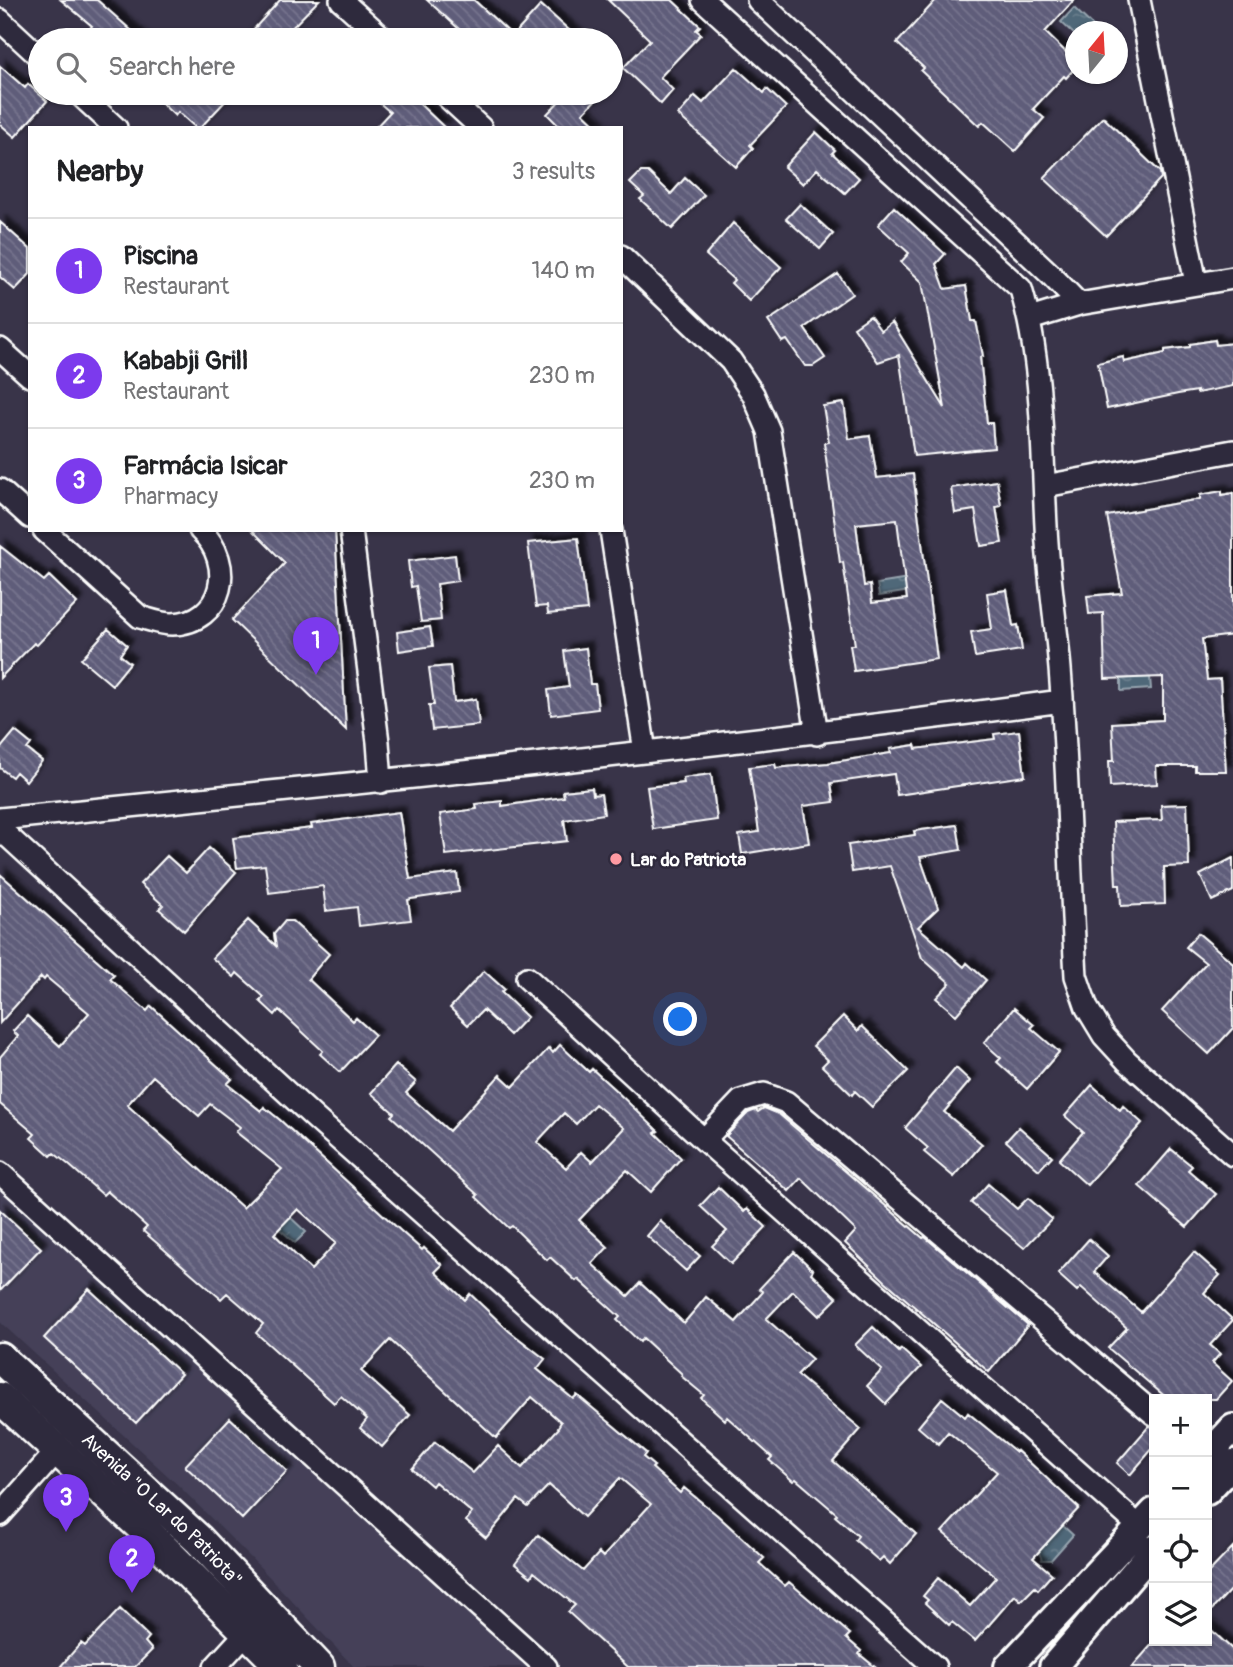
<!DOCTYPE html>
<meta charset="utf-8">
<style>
:root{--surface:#fff;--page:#f6f6f6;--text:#202124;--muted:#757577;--line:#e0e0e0;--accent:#7c3aed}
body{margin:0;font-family:Pangolin,sans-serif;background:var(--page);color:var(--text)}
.controls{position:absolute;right:21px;bottom:21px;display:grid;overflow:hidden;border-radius:0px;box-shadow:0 2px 5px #0004}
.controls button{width:63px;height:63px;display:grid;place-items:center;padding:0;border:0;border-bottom:2px solid var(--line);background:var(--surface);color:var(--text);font:35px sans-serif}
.compass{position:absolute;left:1065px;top:21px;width:63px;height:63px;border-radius:50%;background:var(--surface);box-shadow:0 2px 5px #0004;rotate:18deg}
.you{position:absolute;left:681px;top:1020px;width:24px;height:24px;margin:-18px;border:5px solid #fff;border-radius:50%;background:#1a73e8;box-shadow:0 0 0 10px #1a73e833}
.badge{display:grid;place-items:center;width:46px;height:46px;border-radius:50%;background:var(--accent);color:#fff;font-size:23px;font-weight:700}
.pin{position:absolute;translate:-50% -58px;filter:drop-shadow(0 2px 4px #0008)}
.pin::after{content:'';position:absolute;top:37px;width:24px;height:21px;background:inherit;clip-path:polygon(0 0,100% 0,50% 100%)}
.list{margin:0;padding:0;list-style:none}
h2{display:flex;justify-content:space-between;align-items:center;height:91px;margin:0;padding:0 28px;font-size:30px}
h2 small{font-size:23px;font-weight:400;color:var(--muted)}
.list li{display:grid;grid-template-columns:46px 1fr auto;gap:21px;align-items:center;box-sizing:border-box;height:105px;padding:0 28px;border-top:2px solid var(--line)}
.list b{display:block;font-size:26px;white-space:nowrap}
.list p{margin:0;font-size:23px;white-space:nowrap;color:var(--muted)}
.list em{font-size:23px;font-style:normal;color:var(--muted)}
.icon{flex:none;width:38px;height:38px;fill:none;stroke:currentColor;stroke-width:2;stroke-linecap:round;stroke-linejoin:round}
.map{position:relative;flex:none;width:1233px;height:1667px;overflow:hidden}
.search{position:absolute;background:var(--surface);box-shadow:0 2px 5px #0004;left:28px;top:28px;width:595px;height:77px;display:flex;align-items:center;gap:18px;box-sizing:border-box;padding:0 24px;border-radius:38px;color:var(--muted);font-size:26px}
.panel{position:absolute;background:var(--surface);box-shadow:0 2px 5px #0004;left:28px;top:126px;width:595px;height:406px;border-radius:0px}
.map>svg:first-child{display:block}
.built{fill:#444058}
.water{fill:url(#water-ripples);stroke:#96a4af;stroke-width:2}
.building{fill:url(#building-back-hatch);stroke:#fff;stroke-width:2;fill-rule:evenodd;filter:url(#shadow)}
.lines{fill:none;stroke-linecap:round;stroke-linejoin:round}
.minor-casing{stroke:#fff;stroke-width:26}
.tertiary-casing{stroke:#fff;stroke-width:32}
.secondary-casing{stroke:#fff;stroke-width:35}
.minor{stroke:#2f2a3d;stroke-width:21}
.tertiary{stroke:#2f2a3d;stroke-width:26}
.secondary{stroke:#2f2a3d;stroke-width:30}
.poi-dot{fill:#ff9aa2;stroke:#2f2a3d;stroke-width:2.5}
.labels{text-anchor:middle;stroke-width:5;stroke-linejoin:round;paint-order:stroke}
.poi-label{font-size:19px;font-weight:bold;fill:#fff;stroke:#2f2a3d;text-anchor:start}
.street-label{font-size:19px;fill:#fff;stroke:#2f2a3d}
</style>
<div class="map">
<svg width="1233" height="1667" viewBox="0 0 1233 1667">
<defs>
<pattern id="water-ripples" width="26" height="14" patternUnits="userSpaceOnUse" patternTransform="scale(1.75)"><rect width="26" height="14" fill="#506879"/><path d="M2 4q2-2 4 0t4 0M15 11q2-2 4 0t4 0" fill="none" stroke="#6a7f8d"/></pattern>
<pattern id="building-back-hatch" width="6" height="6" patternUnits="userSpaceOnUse" patternTransform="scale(1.75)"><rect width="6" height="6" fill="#5f5d7a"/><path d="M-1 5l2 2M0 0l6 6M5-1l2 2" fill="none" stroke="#77758e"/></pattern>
<filter id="shadow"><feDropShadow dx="6" dy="-6" stdDeviation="2" flood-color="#0009"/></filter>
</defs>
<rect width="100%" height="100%" fill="#393449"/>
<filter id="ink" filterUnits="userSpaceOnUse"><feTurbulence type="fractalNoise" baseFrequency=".0143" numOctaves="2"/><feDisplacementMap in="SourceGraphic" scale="14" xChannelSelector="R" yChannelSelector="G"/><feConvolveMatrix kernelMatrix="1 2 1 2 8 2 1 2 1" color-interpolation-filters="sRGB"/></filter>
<g filter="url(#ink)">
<!-- built -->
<path class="built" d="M0 1188 383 1535 526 1667H354L259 1566 179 1486 0 1322Z"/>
<!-- water -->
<path class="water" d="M1074 8 1094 27 1090 31 1076 32 1075 45 1071 40 1075 35 1061 22Z
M909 579 911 591 879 596 877 584Z
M1150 677 1151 689 1121 691V679Z
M289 1216 306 1232 295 1243 278 1228Z
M1061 1524 1073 1535 1051 1560H1042L1038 1550Z"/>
<!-- building -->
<path class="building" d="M61 0H97L142 40H98L88 31 92 26Z
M280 0H319L280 40H244Z
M427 0H474L513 36 541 5 580 40H449L459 29Z
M608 0H672L700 26 696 30 701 34 660 77 673 90 661 104 623 68 650 40Z
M936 0H1074L1045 32 1075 61V68L1066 78 1064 76 1033 109 1044 118 1015 151 983 122 979 126 921 71 924 68 897 43Z
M0 66 25 88 28 84 47 101 15 137 0 124Z
M736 68 764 93 767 89 786 107 750 145 753 148 736 167 678 115 695 96 703 103Z
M151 93H233L200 128H196L178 112 175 116Z
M368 93H408L445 128H375L390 112Z
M567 93H602L583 113 599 128H561L547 114Z
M1103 117 1160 172 1161 178 1106 236 1044 178Z
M816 132 835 150 832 153 859 178 845 193 817 169 803 184 784 167Z
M641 172H648L671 194 685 178 704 195 672 229 640 199 644 196 630 183Z
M800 204 833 234 820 249 786 219Z
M894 207 945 254 936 264 945 289 966 286 972 321H976L983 356 980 357 987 423H992L994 448 914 456 899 355 878 362 854 327 870 316 881 331 892 322 945 408 922 282 901 262 909 253 878 225Z
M0 222 30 249V274L15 290 0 277Z
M733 223 781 267 749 301 731 283 734 280 706 255Z
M838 274 852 294 804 328 825 358 813 366H805L787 340 782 342 768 321Z
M1215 340 1216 345 1233 343V386L1197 393V391L1178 394 1107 409 1098 363 1123 357 1124 362 1165 353V350L1190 347V344Z
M844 403 849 439 870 436 877 478 913 474 937 659 854 671 850 645H855L843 562 840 563 824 443 829 442 823 406ZM897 520 907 599 872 603 870 585 864 586 856 524Z
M997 481 1001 506 996 507 1002 543 981 546 975 510 955 513 951 488Z
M1222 491V495L1233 493V635L1202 639 1207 680 1220 679 1226 771H1195V766H1156L1157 784 1110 787 1109 761H1114L1112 723 1163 720V677L1105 679 1103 613 1089 614 1087 596 1122 593 1107 516 1200 499V495Z
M252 530H335L346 730 232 620 285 563Z
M578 538 587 610 548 614 547 606 536 607 528 543Z
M0 546 44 581 49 576 77 603 37 645 34 643 0 678Z
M455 555 458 581 437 584 441 620 421 622 416 586 411 587 408 561Z
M1007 590 1013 626 1018 625 1022 650 975 657 971 632 992 629 987 593Z
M430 627 433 646 399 651 397 632Z
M108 629 127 645 120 655 130 663 112 685 81 659Z
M586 648 590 684H595L598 709 551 715 548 690 569 687 564 651Z
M450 666 454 702 476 699 479 725 432 730 429 705H434L429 668Z
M15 731 31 744 27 749 42 761 26 781 16 772 12 777 0 768V749Z
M1019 731 1025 776 897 795 894 774 831 783 834 802 803 806 809 843 742 854 739 835 759 832 749 767 775 764 776 768 828 763 891 753 890 749 915 745 916 749 995 739 994 734Z
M711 774 717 820 653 829 647 787 684 783 683 778Z
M592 788 593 795 601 794 604 814 564 820 567 841 446 855 440 814 477 809 476 804 502 801V806L564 797 563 791Z
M1187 804 1189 866 1164 867 1165 904 1121 906 1120 885H1116L1113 822 1162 820 1161 805Z
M399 812 410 879 457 873 459 892 411 899 408 900 411 920 359 926 357 907 326 911 323 886 269 893 265 865 237 868 233 838 312 828 311 824Z
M957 825 961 850 920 857 938 908 918 927 964 967 967 963 986 980 956 1015 936 998 950 983 922 958 890 866 852 872 848 845 915 835 914 831Z
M209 848 236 872 184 931 159 909 163 905 140 884 167 856 186 873Z
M1233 858V891L1212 901 1200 875Z
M0 874 114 975 110 979 147 1011 151 1006 232 1079 227 1084 261 1111 264 1107 280 1120 404 1234 422 1250 424 1248 442 1265 435 1272 465 1300 470 1294 509 1331 545 1359 537 1369 573 1399 577 1395 646 1453 643 1457 654 1466 652 1468 680 1493 684 1488 717 1515 764 1558 759 1563 785 1586 789 1582 850 1634 846 1638 861 1651 859 1654 875 1667H628L568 1612 575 1605 534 1572 531 1577 515 1564 538 1535 583 1571 599 1553 603 1557 651 1504 620 1478 584 1517 549 1485 528 1507 518 1499 486 1538 466 1521 472 1513 435 1482 432 1486 412 1469 435 1442 473 1473 498 1446 522 1468 559 1428 558 1427 561 1422 532 1397 496 1438 390 1340 361 1371 410 1415 382 1447 360 1428 367 1419 341 1396 334 1403 256 1333 263 1324 227 1293 221 1299 143 1231 147 1227 107 1191 103 1195 69 1165 54 1153 51 1156 31 1138 35 1134 0 1104V1057L18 1036 13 1031 27 1016 60 1046 89 1013 46 977 44 980 41 977 0 1023ZM153 1076 199 1116 210 1104 240 1127 236 1132 282 1169 243 1208 127 1105ZM298 1209 336 1243 311 1270 274 1234Z
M248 920 276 946 274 934 285 921H292L329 954 308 979 353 1021 356 1018 375 1035 340 1072 320 1054 323 1051 279 1010 275 1015 260 1001 264 997 237 973 234 977 212 958Z
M1198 933 1233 963V1028L1209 1054 1162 1011 1206 963 1186 947Z
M484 971 504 989 501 992 527 1017 510 1035 483 1010 468 1025 450 1008Z
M1014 1008 1034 1025 1031 1028 1059 1052 1027 1089 997 1062 1001 1058 984 1043Z
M843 1016 858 1031 862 1026 908 1071 872 1107 855 1091 852 1095 822 1066 828 1060 813 1046Z
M560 1045 589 1072 592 1069 614 1089 658 1131 655 1133 681 1158 651 1192 627 1170 579 1220 608 1247 592 1264 628 1296 640 1283 684 1323 706 1297 736 1322 763 1292 759 1289 794 1252 813 1270 811 1273 837 1298 819 1316 793 1291 766 1319 812 1359 797 1375 861 1429 833 1461 916 1534 890 1564 883 1557 879 1561 855 1540 858 1536 835 1516 837 1514 796 1479 793 1481 769 1460 772 1457 727 1417 725 1420 701 1398 704 1395 681 1376 682 1374 643 1338 640 1342 617 1320 620 1317 578 1279 576 1281 550 1257 547 1260 512 1226 509 1228 476 1197 478 1195 391 1116 394 1113 371 1093 396 1065 416 1082 406 1093 449 1131 500 1075 513 1087 549 1048 553 1053ZM595 1104 624 1128 592 1162 581 1152 566 1168 537 1142 564 1113 576 1124Z
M956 1068 970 1081 944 1112 982 1144 954 1177 924 1152 928 1148 905 1128Z
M1092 1085 1120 1110 1123 1106 1142 1123 1087 1185 1059 1160 1083 1132 1065 1116Z
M764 1108 779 1114 923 1238 925 1237 1028 1325 989 1372 885 1281 845 1243 856 1231 801 1178 789 1191 726 1136 748 1113 756 1110 758 1112Z
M1019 1127 1052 1156 1039 1170 1006 1141Z
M1171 1149 1192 1166 1188 1170 1216 1194 1187 1227 1139 1186Z
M988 1184 1017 1209 1028 1198 1052 1219 1024 1248 971 1203Z
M718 1187 744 1212 747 1209 766 1227 731 1264 712 1246 727 1231 700 1206Z
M0 1210 41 1248 0 1291Z
M660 1221 700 1256 686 1271 647 1236Z
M1089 1239 1108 1256 1094 1272 1141 1312 1194 1252 1220 1275 1204 1293 1233 1320 1210 1345 1220 1354 1212 1363 1232 1381 1216 1399H1168L1108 1348 1127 1328 1081 1287 1077 1291 1058 1274Z
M89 1289 181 1374 136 1423 44 1338Z
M873 1327 899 1352 901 1349 921 1367 886 1404 867 1386 882 1370 855 1345Z
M942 1398 965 1417 968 1413 1016 1452 1017 1451 1079 1508 1033 1558 1052 1574 1038 1590 1035 1587 1021 1601 1015 1595 975 1641 952 1622 949 1625 925 1603 928 1600 923 1596 938 1578 970 1606 996 1577 942 1532 997 1472 948 1432 938 1444 918 1427Z
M230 1418 287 1471 242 1519 185 1466Z
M1149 1426 1154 1427V1447L1130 1475 1117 1463Z
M1233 1547V1587L1207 1615V1574Z
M120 1609 149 1637 145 1642 152 1650 135 1667H60L81 1643 85 1646Z
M1207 1626 1233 1650V1667H1132L1155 1641H1207Z"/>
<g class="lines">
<defs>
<path id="minor" d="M341 0 385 40
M703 0 1021 289C1043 364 1042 449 1046 526 1048 574 1056 621 1060 669 1068 771 1070 873 1076 976L1087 1008 1104 1036 1127 1061 1233 1155
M758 0 1049 273 1079 304
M1139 0 1196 283
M0 20 40 57
M78 93 116 128
M443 93 481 128
M621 256 731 361 753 394 769 431 817 734
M1030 319 1079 304 1233 278
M0 349 30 376
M1045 486 1233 451
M0 490 30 517
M44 530 140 617C151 620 161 624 172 624 224 623 236 563 200 530
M351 530 378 742 381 782
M611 530 645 752
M0 819C354 784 709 748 1062 701
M0 829 316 1119 935 1667
M527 978 704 1140 1140 1527
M704 1140 741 1101 764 1094 786 1102 1154 1414
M0 1173 546 1667
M0 1515 58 1450
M215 1667 248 1631"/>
<path id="tertiary" d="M1207 1456 1233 1428
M1207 1491 1233 1463
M1008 1667 1154 1512
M1053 1667 1154 1549"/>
<g id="secondary">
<path id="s1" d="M0 1358 199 1540 319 1667"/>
<path d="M0 1398 147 1532 282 1667"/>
</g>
</defs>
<!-- minor casing -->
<use href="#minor" class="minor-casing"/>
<!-- tertiary casing -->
<use href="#tertiary" class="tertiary-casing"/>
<!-- secondary casing -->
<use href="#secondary" class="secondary-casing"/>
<!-- minor -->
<use href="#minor" class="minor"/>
<!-- tertiary -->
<use href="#tertiary" class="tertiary"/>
<!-- secondary -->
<use href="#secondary" class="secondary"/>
</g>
</g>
<!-- markers -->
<circle class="poi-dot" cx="616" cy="859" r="7"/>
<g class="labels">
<!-- poi labels -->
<g class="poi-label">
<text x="630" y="866">Lar do Patriota</text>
</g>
<!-- street labels -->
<g class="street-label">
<text dy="7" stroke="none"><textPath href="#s1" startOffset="222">Avenida "O Lar do Patriota"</textPath></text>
</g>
</g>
</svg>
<div class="controls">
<button>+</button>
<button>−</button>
<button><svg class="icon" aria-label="locate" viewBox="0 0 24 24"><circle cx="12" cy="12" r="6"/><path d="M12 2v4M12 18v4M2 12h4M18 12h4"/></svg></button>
<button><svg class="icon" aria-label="layers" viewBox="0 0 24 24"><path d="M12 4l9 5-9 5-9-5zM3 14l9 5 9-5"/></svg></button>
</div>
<svg class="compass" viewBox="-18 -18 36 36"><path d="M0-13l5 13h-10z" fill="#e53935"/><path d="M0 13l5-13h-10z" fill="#757577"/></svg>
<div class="you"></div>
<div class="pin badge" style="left:316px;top:675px">1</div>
<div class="pin badge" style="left:132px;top:1593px">2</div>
<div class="pin badge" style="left:66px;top:1532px">3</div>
<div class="search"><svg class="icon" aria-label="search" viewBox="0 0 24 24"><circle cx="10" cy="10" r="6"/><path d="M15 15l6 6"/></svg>Search here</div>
<section class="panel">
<h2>Nearby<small>3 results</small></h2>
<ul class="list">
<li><span class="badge">1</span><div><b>Piscina</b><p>Restaurant</p></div><em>140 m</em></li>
<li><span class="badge">2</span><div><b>Kababji Grill</b><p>Restaurant</p></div><em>230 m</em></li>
<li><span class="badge">3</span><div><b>Farmácia Isicar</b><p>Pharmacy</p></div><em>230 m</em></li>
</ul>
</section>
</div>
